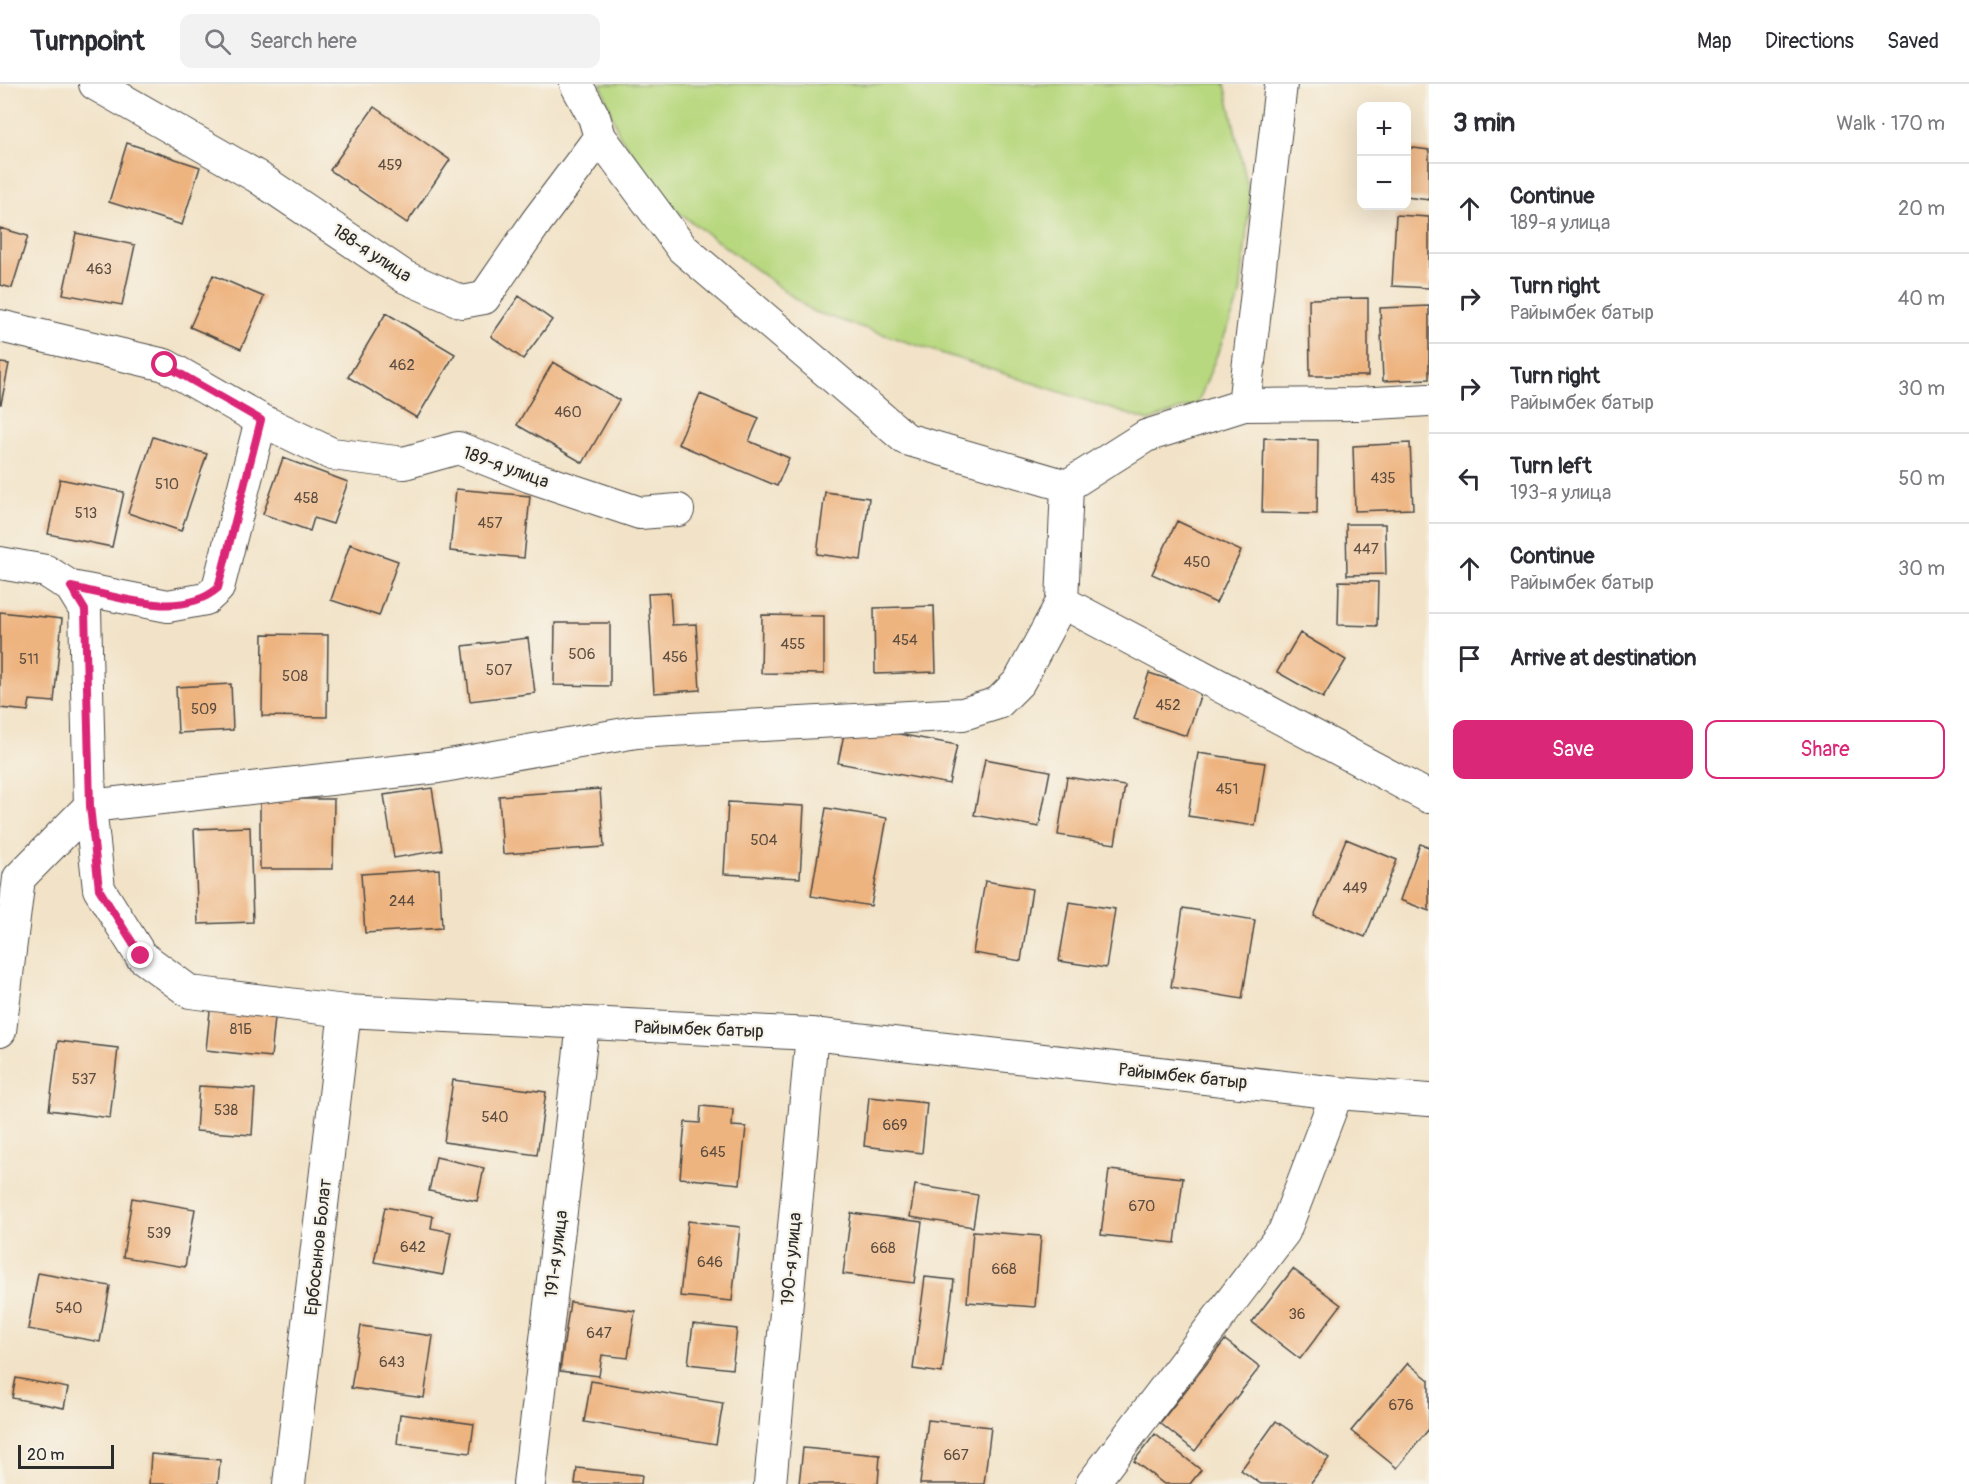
<!DOCTYPE html>
<meta charset="utf-8">
<style>
:root{--surface:#fff;--page:#f2f2f3;--text:#2b2b33;--muted:#7c7c81;--line:#e1e1e2;--accent:#db2777}
body{margin:0;font-family:Pangolin,sans-serif;background:var(--page);color:var(--text)}
.controls{position:absolute;right:18px;top:18px;display:grid;overflow:hidden;border-radius:12px;box-shadow:0 6px 24px #0002}
.controls button{width:54px;height:54px;display:grid;place-items:center;padding:0;border:0;border-bottom:2px solid var(--line);background:var(--surface);color:var(--text);font:30px sans-serif}
.scale{position:absolute;left:18px;bottom:15px;width:96px;box-sizing:border-box;padding-left:6px;border:3px solid #2b2b2b;border-top:0;font-size:16px;line-height:21px;white-space:nowrap;color:#2b2b2b;-webkit-text-stroke:4px #f7f3e8;paint-order:stroke}
.stop{position:absolute;width:18px;height:18px;margin:-14px;border:4px solid #db2777;border-radius:50%;background:#fff}
.stop.end{background:#db2777;border-color:#fff;box-shadow:0 2px 6px #0008}
.list{margin:0;padding:0;list-style:none}
h2{display:flex;justify-content:space-between;align-items:center;height:78px;margin:0;padding:0 24px;font-size:26px}
h2 small{font-size:20px;font-weight:400;color:var(--muted)}
.list li{display:grid;grid-template-columns:39px 1fr auto;gap:18px;align-items:center;box-sizing:border-box;height:90px;padding:0 24px;border-top:2px solid var(--line)}
.list b{display:block;font-size:22px;white-space:nowrap}
.list p{margin:0;font-size:20px;white-space:nowrap;color:var(--muted)}
.list em{font-size:20px;font-style:normal;color:var(--muted)}
.actions{display:flex;gap:12px;padding:18px 24px}
.actions a{flex:1;padding:14px 0;border:2px solid var(--accent);border-radius:12px;text-align:center;font-size:21px;color:var(--accent)}
.actions .main{background:var(--accent);color:#fff}
.icon{flex:none;width:33px;height:33px;fill:none;stroke:currentColor;stroke-width:2;stroke-linecap:round;stroke-linejoin:round}
.map{position:relative;flex:none;width:1429px;height:1400px;overflow:hidden}
header{display:flex;align-items:center;gap:36px;box-sizing:border-box;height:84px;padding:0 30px;background:var(--surface);border-bottom:2px solid var(--line)}
header strong{font-size:28px}
nav{display:flex;gap:33px;margin-inline-start:auto;font-size:21px}
.search{width:420px;height:54px;background:var(--page);display:flex;align-items:center;gap:15px;box-sizing:border-box;padding:0 21px;border-radius:12px;color:var(--muted);font-size:22px}
main{display:flex}
aside{flex:1;background:var(--surface)}
.map>svg:first-child{display:block}
.green{fill:#b8d87f;stroke:#728255;stroke-width:1.5}
.building{fill:#eeb480}
.lines{fill:none;stroke-linecap:round;stroke-linejoin:round}
.minor-casing{stroke:#494743;stroke-width:34}
.minor{stroke:#fff;stroke-width:32}
.route{stroke:#db2777;stroke-width:8}
.labels{text-anchor:middle;stroke-width:4.5;stroke-linejoin:round;paint-order:stroke}
.number-label{font-size:15px;fill:#5c4d40}
.street-label{font-size:18px;fill:#2b2b2b;stroke:#f7f3e8}
</style>
<header>
<strong>Turnpoint</strong>
<div class="search"><svg class="icon" aria-label="search" viewBox="0 0 24 24"><circle cx="10" cy="10" r="6"/><path d="M15 15l6 6"/></svg>Search here</div>
<nav><a>Map</a><a>Directions</a><a>Saved</a></nav>
</header>
<main>
<div class="map">
<svg width="1429" height="1400" viewBox="0 0 1429 1400">
<rect width="100%" height="100%" fill="#f7f3e8"/>
<filter id="ink" filterUnits="userSpaceOnUse"><feTurbulence type="fractalNoise" baseFrequency=".0167" numOctaves="2"/><feDisplacementMap in="SourceGraphic" scale="12" xChannelSelector="R" yChannelSelector="G"/><feConvolveMatrix kernelMatrix="1 2 1 2 8 2 1 2 1" color-interpolation-filters="sRGB"/></filter>
<filter id="wash" filterUnits="userSpaceOnUse"><feTurbulence type="fractalNoise" baseFrequency=".008" numOctaves="4" result="noise"/><feDisplacementMap in="SourceGraphic" scale="24" xChannelSelector="R" yChannelSelector="G"/><feGaussianBlur stdDeviation="1.35" result="paint"/><feColorMatrix in="noise" values="0 0 0 0 0 0 0 0 0 0 0 0 0 0 0 0 0 1.4 0 .05"/><feComposite in="paint" operator="in"/></filter>
<g filter="url(#wash)">
<rect width="100%" height="100%" fill="#f2e3c8"/>
<!-- green -->
<path class="green" d="M601 0H1225L1250 114 1240 212 1198 319 1149 337 812 227 678 128 619 51Z"/>
<g id="blocks">
<!-- building -->
<path class="building" d="M374 23 450 76 407 139 330 86Z
M127 59 200 83 182 141 109 118Z
M1406 63 1429 66V116L1406 113Z
M1396 131 1429 133V204L1392 202Z
M0 144 28 152 12 204 0 201Z
M76 149 135 161 122 221 63 210Z
M213 191 264 213 241 265 190 243Z
M519 212 552 236 523 275 491 252Z
M1368 214V292H1310L1309 215Z
M1429 222V295L1383 297 1380 224Z
M386 229 455 270 417 334 348 293Z
M553 278 619 316 583 379 517 341Z
M0 279 9 280 1 320H0Z
M700 310 759 334 749 357 789 374 777 402 678 360Z
M153 353 207 370 181 447 128 429Z
M1264 354 1318 356 1317 430 1262 429Z
M1410 359 1413 425 1355 427 1353 362Z
M283 374 348 398 333 440 314 434 310 447 263 430Z
M60 395 124 408 112 463 48 450Z
M456 405 530 412 524 474 450 467Z
M825 408 869 414 861 476 817 470Z
M1177 437 1241 467 1216 519 1152 490Z
M1346 440H1385L1386 490 1347 491Z
M350 460 398 477 379 532 331 516Z
M1339 497 1378 498 1377 542 1338 541Z
M670 509 672 541 696 540 700 606 654 609 648 510Z
M934 522 936 588 875 590 874 524Z
M0 528 62 535 54 618 30 616 28 627 0 624Z
M762 531 824 532V590L761 589Z
M555 539H610V602L554 601Z
M1300 549 1346 576 1323 614 1277 588Z
M263 550 328 551 327 633 262 632Z
M528 554 535 609 470 617 463 562Z
M1149 589 1202 606 1187 652 1134 635Z
M231 600 233 646 178 649 176 603Z
M846 640 957 661 949 700 838 679Z
M1198 669 1265 679 1255 742 1188 732Z
M985 675 1050 687 1039 743 974 731Z
M1067 693 1125 702 1115 760 1058 751Z
M432 704 442 766 394 774 384 711Z
M600 705 604 763 503 770 499 712Z
M260 715H334L333 785H260Z
M728 718 804 722 800 794 724 790Z
M826 724 887 734 871 822 811 812Z
M250 743 253 838 198 840 194 745Z
M1346 755 1397 776 1365 853 1314 832Z
M1420 760 1429 763V827L1400 816Z
M439 785 442 844 365 849 361 790Z
M985 797 1032 805 1021 877 973 869Z
M1069 818 1115 825 1106 884 1059 877Z
M1183 824 1255 836 1242 915 1171 903Z
M211 917 276 924 271 973 206 966Z
M58 957 118 964 110 1034 49 1026Z
M453 996 546 1008 537 1071 444 1058Z
M199 1002 255 1005 252 1051 196 1047Z
M869 1013 927 1019 922 1069 864 1062Z
M701 1022 733 1025 732 1042 746 1043 740 1100 680 1094 685 1038 700 1039Z
M436 1073 484 1084 477 1117 429 1107Z
M1109 1086 1183 1094 1175 1159 1101 1151Z
M915 1101 978 1111 973 1143 910 1133Z
M132 1114 195 1125 185 1183 123 1173Z
M385 1123 433 1132 431 1144 451 1148 443 1191 374 1178Z
M851 1129 922 1138 914 1199 843 1190Z
M688 1137 740 1143 732 1217 680 1212Z
M973 1147 1041 1152 1035 1223 967 1218Z
M1293 1185 1341 1221 1300 1275 1252 1238Z
M38 1189 110 1202 100 1258 28 1245Z
M925 1193 954 1196 942 1289 913 1285Z
M570 1218 635 1227 628 1274 602 1271 599 1292 560 1287Z
M693 1240 737 1245 732 1285 688 1280Z
M361 1242 433 1252 424 1314 351 1304Z
M1225 1256 1260 1283 1195 1367 1160 1339Z
M1408 1279 1429 1296V1345L1397 1384 1351 1347Z
M16 1294 68 1304 64 1324 12 1314Z
M591 1297 723 1319 716 1360 584 1338Z
M400 1330 474 1340 470 1369 397 1360Z
M928 1336 991 1343 984 1400H920Z
M1276 1337 1329 1374 1310 1400H1261L1241 1386Z
M1155 1350 1201 1386 1190 1400H1164L1134 1377Z
M803 1364 880 1371 878 1400H799Z
M151 1370 220 1376 218 1400H149Z
M577 1384 642 1391 641 1400H575Z"/>
</g>
</g>
<g filter="url(#ink)">
<use href="#blocks" fill-opacity="0" stroke="#494743" stroke-width="1.5"/>
<g class="lines">
<defs>
<path id="minor" d="M95 0 256 92 405 193 462 218 484 214 537 137 600 53
M576 0 594 33 600 53 682 164 906 355 1067 402 1146 352 1244 321 1358 320 1429 316
M0 242 165 281 261 336 332 370 404 379 458 364 529 392 640 429 678 426
M1244 321 1281 0
M1067 402 1062 518 1019 598 998 619 963 630 636 648 438 683 90 722 99 805 141 872 190 908 345 927 812 950 1337 1009 1429 1016
M0 479 46 487 71 503 168 522 206 515 218 504 261 336
M1062 518 1429 713
M0 947 19 794 90 722 85 526 71 503
M289 1400 345 927
M529 1400 583 940
M770 1400 812 950
M1092 1400 1284 1148 1337 1009"/>
</defs>
<!-- minor casing -->
<use href="#minor" class="minor-casing"/>
<!-- minor -->
<use href="#minor" class="minor"/>
</g>
</g>
<g class="lines" filter="url(#ink)">
<!-- route -->
<path class="route" d="M141 872 99 805 90 722 85 526 71 503C116 512 180 537 218 504L261 336 165 281"/>
</g>
<g class="labels">
<!-- number labels -->
<g class="number-label">
<text x="390" y="86">459</text>
<text x="99" y="190">463</text>
<text x="402" y="286">462</text>
<text x="568" y="333">460</text>
<text x="1383" y="399">435</text>
<text x="167" y="405">510</text>
<text x="306" y="419">458</text>
<text x="86" y="434">513</text>
<text x="490" y="444">457</text>
<text x="1366" y="470">447</text>
<text x="1197" y="483">450</text>
<text x="905" y="561">454</text>
<text x="793" y="565">455</text>
<text x="582" y="575">506</text>
<text x="675" y="578">456</text>
<text x="29" y="580">511</text>
<text x="499" y="591">507</text>
<text x="295" y="597">508</text>
<text x="1168" y="626">452</text>
<text x="204" y="630">509</text>
<text x="1227" y="710">451</text>
<text x="764" y="761">504</text>
<text x="1355" y="809">449</text>
<text x="402" y="822">244</text>
<text x="241" y="950">81Б</text>
<text x="84" y="1000">537</text>
<text x="226" y="1031">538</text>
<text x="495" y="1038">540</text>
<text x="895" y="1046">669</text>
<text x="713" y="1073">645</text>
<text x="1142" y="1127">670</text>
<text x="159" y="1154">539</text>
<text x="413" y="1168">642</text>
<text x="883" y="1169">668</text>
<text x="710" y="1183">646</text>
<text x="1004" y="1190">668</text>
<text x="69" y="1229">540</text>
<text x="1297" y="1235">36</text>
<text x="599" y="1254">647</text>
<text x="392" y="1283">643</text>
<text x="1401" y="1326">676</text>
<text x="956" y="1376">667</text>
</g>
<!-- street labels -->
<g class="street-label">
<text transform="translate(372 169) rotate(33)" y="6">188-я улица</text>
<text transform="translate(506 383) rotate(20)" y="6">189-я улица</text>
<text transform="translate(699 945) rotate(2)" y="6">Райымбек батыр</text>
<text transform="translate(1183 992) rotate(6)" y="6">Райымбек батыр</text>
<text transform="translate(318 1163) rotate(-84)" y="6">Ербосынов Болат</text>
<text transform="translate(556 1170) rotate(-83)" y="6">191-я улица</text>
<text transform="translate(791 1175) rotate(-85)" y="6">190-я улица</text>
</g>
</g>
</svg>
<div class="controls">
<button>+</button>
<button>−</button>
</div>
<div class="scale">20 m</div>
<div class="stop" style="left:165px;top:281px"></div>
<div class="stop end" style="left:141px;top:872px"></div>
</div>
<aside>
<h2>3 min<small>Walk · 170 m</small></h2>
<ul class="list">
<li><svg class="icon" aria-label="ahead" viewBox="0 0 24 24"><path d="M12 20V5M6 11l6-6 6 6"/></svg><div><b>Continue</b><p>189-я улица</p></div><em>20 m</em></li>
<li><svg class="icon" aria-label="right" viewBox="0 0 24 24"><path d="M7 20v-9h11M14 6l5 5-5 5"/></svg><div><b>Turn right</b><p>Райымбек батыр</p></div><em>40 m</em></li>
<li><svg class="icon" aria-label="right" viewBox="0 0 24 24"><path d="M7 20v-9h11M14 6l5 5-5 5"/></svg><div><b>Turn right</b><p>Райымбек батыр</p></div><em>30 m</em></li>
<li><svg class="icon" aria-label="left" viewBox="0 0 24 24"><path d="M17 20v-9H6M10 6l-5 5 5 5"/></svg><div><b>Turn left</b><p>193-я улица</p></div><em>50 m</em></li>
<li><svg class="icon" aria-label="ahead" viewBox="0 0 24 24"><path d="M12 20V5M6 11l6-6 6 6"/></svg><div><b>Continue</b><p>Райымбек батыр</p></div><em>30 m</em></li>
<li><svg class="icon" aria-label="arrive" viewBox="0 0 24 24"><path d="M6 21V4h12l-3 4 3 4H6"/></svg><div><b>Arrive at destination</b></div></li>
</ul>
<div class="actions"><a class="main">Save</a><a>Share</a></div>
</aside>
</main>
